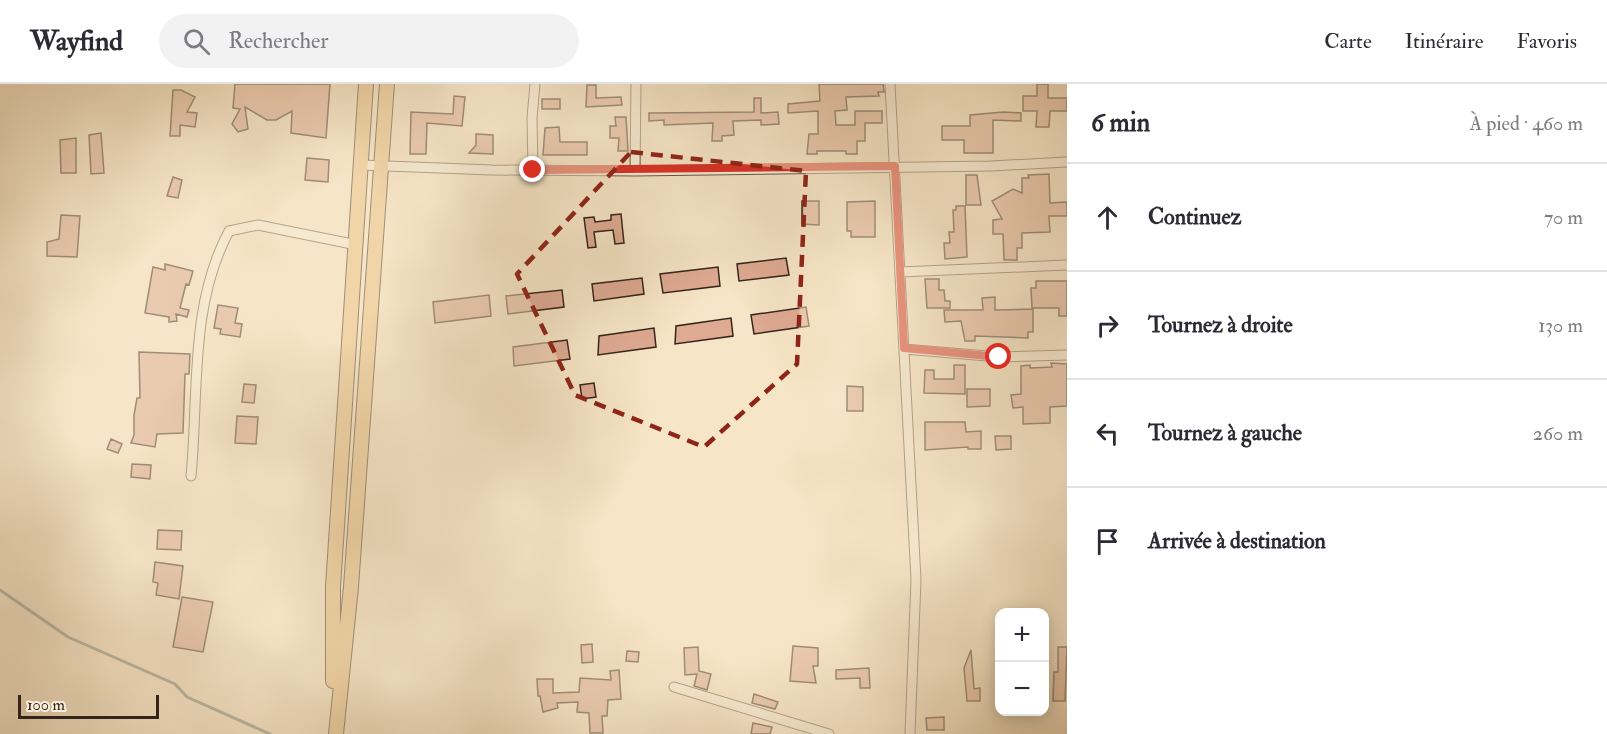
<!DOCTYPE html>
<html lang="fr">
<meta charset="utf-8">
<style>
:root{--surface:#fff;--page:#f2f2f3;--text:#2b2b33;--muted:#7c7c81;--line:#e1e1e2}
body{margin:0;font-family:"IM FELL Double Pica",serif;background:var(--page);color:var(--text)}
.controls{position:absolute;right:18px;bottom:18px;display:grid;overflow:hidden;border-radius:12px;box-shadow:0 3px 15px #0003}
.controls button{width:54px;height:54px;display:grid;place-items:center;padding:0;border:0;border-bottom:2px solid var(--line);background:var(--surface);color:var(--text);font:30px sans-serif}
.scale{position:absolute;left:18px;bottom:15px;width:141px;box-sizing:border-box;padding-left:6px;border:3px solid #34241b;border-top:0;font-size:16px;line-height:21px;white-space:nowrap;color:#34241b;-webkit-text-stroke:4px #f9eeda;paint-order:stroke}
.stop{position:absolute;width:18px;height:18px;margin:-14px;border:4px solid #d93025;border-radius:50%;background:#fff}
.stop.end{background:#d93025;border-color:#fff;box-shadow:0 2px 6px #0008}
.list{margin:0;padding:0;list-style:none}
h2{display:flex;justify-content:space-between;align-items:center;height:78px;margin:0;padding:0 24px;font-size:26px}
h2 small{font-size:20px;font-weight:400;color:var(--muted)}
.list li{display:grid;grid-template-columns:39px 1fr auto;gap:18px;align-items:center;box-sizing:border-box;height:108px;padding:0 24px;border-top:2px solid var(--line)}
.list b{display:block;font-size:22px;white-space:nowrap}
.list em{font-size:20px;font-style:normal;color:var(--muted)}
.icon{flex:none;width:33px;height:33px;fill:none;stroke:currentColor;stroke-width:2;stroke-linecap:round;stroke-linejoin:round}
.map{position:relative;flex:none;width:1067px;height:650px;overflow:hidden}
header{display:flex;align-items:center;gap:36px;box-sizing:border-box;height:84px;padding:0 30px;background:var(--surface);border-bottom:2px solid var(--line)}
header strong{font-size:28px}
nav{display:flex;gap:33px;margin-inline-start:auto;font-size:21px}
.search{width:420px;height:54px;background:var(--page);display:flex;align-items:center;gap:15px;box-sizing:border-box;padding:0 21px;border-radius:33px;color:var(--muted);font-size:22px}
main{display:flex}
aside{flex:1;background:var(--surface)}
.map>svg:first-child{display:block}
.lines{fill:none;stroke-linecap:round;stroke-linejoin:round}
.stream{stroke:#738178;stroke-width:3}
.building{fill:#deaa92;stroke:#34241b;stroke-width:1.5}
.minor-casing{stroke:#645446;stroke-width:11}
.highway-casing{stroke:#34241b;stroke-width:16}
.minor{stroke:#f9eeda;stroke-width:9}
.highway{stroke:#ebc283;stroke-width:14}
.route{stroke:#d93025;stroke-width:8}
.marked{fill:none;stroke:#8f2418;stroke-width:4.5;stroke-dasharray:12 8;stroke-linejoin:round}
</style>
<header>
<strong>Wayfind</strong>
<div class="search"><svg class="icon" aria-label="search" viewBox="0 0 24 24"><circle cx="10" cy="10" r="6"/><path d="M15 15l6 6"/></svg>Rechercher</div>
<nav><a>Carte</a><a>Itinéraire</a><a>Favoris</a></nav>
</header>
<main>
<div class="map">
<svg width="1067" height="650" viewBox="0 0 1067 650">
<rect width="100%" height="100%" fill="#f6e5c6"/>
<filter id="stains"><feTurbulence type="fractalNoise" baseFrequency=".00333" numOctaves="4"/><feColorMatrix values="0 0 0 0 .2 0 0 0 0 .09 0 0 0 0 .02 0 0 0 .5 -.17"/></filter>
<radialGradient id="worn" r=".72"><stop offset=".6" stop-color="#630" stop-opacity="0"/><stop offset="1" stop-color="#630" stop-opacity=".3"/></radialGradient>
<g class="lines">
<!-- stream -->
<path class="stream" d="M0 506 68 553 175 600 187 613 270 650"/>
</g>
<!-- building -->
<path class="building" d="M235 0H330L326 54 291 49 292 27 276 36H267L245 23 248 45 238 48 232 40 240 25 233 24Z
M819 0H883L884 8H878L879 12 846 13 847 26 835 27 836 41H855V27H882V39H865V57H857V70H846V67H817V70H807L809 50H818V27L788 29V20L820 17Z
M1037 0H1048V14H1067V27H1050L1049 43H1036L1037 27H1023V12H1037Z
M587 1H596V14L621 13 622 21 586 23Z
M173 6H181L195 13 187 28 197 29 195 43 180 41V52H170Z
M454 12 465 13 462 42 427 39 426 70H410L411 28 453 30Z
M754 14H761V29L778 28 779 40 761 41V36L733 37 734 51 722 52V57H712L713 39 664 41V36L649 37V29L754 28Z
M542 15H560V25H542Z
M1003 28 1021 29V37L993 36V69H964V56H942V42H970V31Z
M615 33H626L628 67H618L619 54H610V42H616Z
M559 43 560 58H587V71H543L545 44Z
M101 49 104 89 91 90 89 51Z
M476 50 493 51V70L469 69 476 61Z
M76 54V89H61L60 56Z
M307 74 329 76 328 98 305 96Z
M1049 90 1050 119 1067 118V132H1049L1050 148 1022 149V164H1017V176H1004L1003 150H993V136L1002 135 992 117 1013 105 1022 109V94H1029L1028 91Z
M966 91H977L981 121H966Z
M173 93 182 96 178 114 167 112Z
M802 117H819V141L802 140Z
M875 117V153H851V147H847V118Z
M956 122H965L967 173 945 175 944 159H950L949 148H954L953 126H956Z
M621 130 624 159 615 160 613 146 594 148 596 163 588 164 584 134 594 133 595 138 611 136V131Z
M61 131 80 132 77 173 47 172V158L59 155Z
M786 174 789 191 739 197 737 180Z
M165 180 193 187 189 201 186 200 180 224 189 226 187 233 176 230 177 237 169 238V233L145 229 153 183 165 186Z
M718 183 720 202 663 209 660 190Z
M642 194 644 210 594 217 592 200Z
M925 195H939V206H944L945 217H950V224H927Z
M1036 197H1067V232H1059V224H1032L1031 204H1036Z
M562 206 564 223 508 230 506 212Z
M489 211 491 232 435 239 433 218Z
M995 213V226L1033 225V248H1028V254L975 252V257H965L961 237 945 238 944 226H983L982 214Z
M218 221 238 224 235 239 242 240 240 253 220 250 221 245 214 244Z
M806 223 809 242 754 250 751 231Z
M731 234 733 252 675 260 676 242Z
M654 244 656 263 598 271 599 252Z
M567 256 570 275 514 282 513 263Z
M139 268 190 270 189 290H185L183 349 157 350 155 363 131 359 134 351V331L137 314H140Z
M1051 279 1067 280V322L1050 323V339L1023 340V323L1013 324 1011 311 1021 310V282L1030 281V284L1052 283Z
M954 281H965V310L924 309 925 286H934V295H954Z
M594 299 596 313 582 315 580 301Z
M244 300 256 301 254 319 242 318Z
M847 302 863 303V327H847Z
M967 305H990V322L967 323Z
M237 332 258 333 256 360 235 359Z
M925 338H965L966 348 981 347V365H968V363L925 366Z
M995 352H1011V365L996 366Z
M111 355 122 360 118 369 107 365Z
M132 380 151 381 150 395 131 393Z
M158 446 182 447 181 466 157 465Z
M155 478 183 482 179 515 156 511 158 499 153 498Z
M182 513 213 518 203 568 173 563Z
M592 560 593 578 582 579 581 561Z
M793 562 818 564V582H813L816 599 790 597Z
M698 563 699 587 711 590 707 606 694 602 697 590 685 591 684 564Z
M1058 563H1067L1065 617H1053L1054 588H1058Z
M971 566 974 605 980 604V617H967L964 584Z
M627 567 639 568 638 578 626 577Z
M869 584 870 604H860V594L836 595V586Z
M619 586 621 615 608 616 607 632H602L603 649H590L589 629 577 628 578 618 557 619 558 624 543 628 540 612H538L537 595H553V609L579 608 580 594 611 596 610 587Z
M754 610 778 618 775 625 752 619Z
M944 633V646H927L926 634Z
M753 639 772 643 770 650H751Z"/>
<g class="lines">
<defs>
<path id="minor" d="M890 0 916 496 910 650
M361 81 492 86 635 87 991 82 1067 78
M533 86 532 34 535 0
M635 87 636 0
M900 188 1067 181
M904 265 999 273 1067 271
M191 392C199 309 189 222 229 147L258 141 357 161
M674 603 829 650"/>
<path id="highway" d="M333 597V503L366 0
M336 650 351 503 387 0"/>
</defs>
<!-- minor casing -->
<use href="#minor" class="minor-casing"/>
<!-- highway casing -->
<use href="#highway" class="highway-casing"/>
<!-- minor -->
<use href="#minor" class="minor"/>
<!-- highway -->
<use href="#highway" class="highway"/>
</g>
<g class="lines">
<!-- route -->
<path class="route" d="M533 86 895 82 904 264 999 273"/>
</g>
<!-- marked area -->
<path d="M0 0H1067V650H0ZM631 68 806 87 797 280 704 363 575 311 517 190Z" fill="#f6e5c6" fill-opacity=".55" fill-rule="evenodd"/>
<path class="marked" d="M631 68 806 87 797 280 704 363 575 311 517 190Z"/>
<rect width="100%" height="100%" filter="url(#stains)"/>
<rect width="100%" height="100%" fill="url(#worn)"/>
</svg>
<div class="controls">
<button>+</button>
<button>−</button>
</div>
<div class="scale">100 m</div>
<div class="stop" style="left:999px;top:273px"></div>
<div class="stop end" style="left:533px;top:86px"></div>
</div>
<aside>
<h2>6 min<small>À pied · 460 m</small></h2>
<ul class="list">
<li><svg class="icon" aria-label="ahead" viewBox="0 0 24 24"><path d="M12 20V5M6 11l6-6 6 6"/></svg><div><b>Continuez</b></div><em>70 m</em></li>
<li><svg class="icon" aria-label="right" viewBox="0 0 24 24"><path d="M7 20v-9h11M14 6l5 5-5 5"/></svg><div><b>Tournez à droite</b></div><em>130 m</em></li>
<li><svg class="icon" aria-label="left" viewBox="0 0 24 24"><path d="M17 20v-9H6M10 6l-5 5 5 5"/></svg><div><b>Tournez à gauche</b></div><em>260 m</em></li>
<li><svg class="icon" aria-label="arrive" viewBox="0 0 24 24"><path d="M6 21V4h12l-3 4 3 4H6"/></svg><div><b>Arrivée à destination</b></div></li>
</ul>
</aside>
</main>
